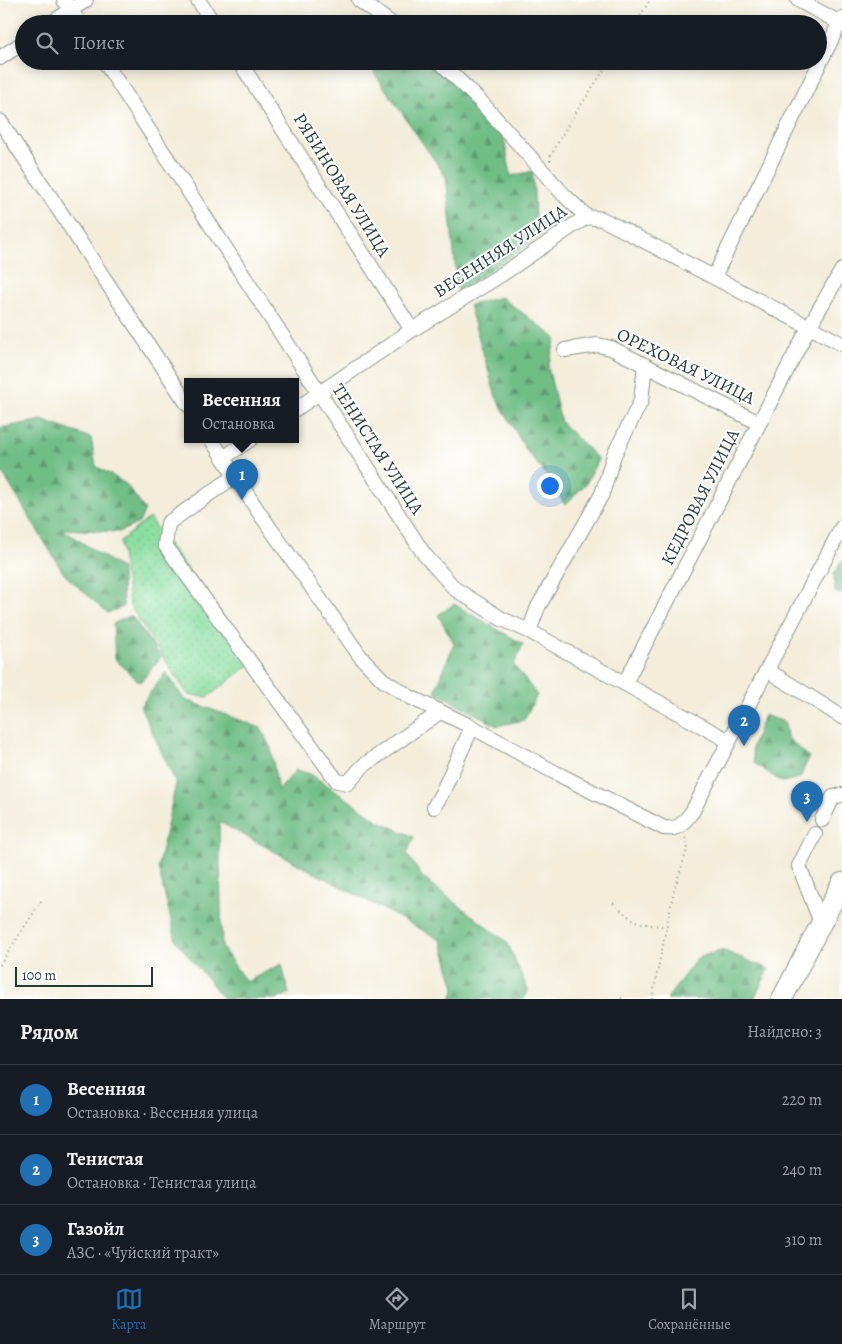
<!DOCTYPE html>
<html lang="ru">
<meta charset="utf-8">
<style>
:root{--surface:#171b24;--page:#242831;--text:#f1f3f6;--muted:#9ea1a6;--line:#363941;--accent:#1f6fb2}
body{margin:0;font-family:Alegreya,serif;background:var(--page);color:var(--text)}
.scale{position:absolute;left:15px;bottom:12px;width:138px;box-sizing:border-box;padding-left:5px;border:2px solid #1f3d34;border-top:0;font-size:14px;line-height:18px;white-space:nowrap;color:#1f3d34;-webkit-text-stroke:4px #fff;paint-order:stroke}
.you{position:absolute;left:549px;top:485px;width:18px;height:18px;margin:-12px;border:4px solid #fff;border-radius:50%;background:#1a73e8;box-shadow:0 0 0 8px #1a73e833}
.badge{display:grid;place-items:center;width:32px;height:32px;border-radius:50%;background:var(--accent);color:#fff;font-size:16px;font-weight:700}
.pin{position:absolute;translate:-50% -41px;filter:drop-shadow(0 1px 2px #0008)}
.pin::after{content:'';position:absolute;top:26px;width:18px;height:15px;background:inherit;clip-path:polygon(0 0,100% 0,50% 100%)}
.popup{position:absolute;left:184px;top:378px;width:115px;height:65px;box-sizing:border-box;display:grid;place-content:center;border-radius:0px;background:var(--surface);filter:drop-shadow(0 1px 4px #0005);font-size:16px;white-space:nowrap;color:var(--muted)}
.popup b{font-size:19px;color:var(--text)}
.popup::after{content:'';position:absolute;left:50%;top:100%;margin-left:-10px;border:10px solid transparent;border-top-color:var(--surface)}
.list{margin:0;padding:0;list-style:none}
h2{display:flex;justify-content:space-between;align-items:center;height:65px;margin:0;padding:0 20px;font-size:21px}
h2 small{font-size:16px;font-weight:400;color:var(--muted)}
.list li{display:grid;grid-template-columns:32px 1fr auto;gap:15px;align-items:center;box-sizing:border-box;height:70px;padding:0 20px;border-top:1px solid var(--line)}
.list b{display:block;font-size:19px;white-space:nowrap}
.list p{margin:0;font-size:16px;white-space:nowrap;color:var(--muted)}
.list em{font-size:16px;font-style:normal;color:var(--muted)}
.icon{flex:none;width:28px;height:28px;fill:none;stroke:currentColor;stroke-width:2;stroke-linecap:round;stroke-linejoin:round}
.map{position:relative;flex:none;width:842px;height:999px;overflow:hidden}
.search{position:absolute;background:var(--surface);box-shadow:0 2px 12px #0003;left:15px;right:15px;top:15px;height:55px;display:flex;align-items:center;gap:12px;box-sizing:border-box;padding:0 18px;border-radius:28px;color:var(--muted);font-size:19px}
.sheet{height:275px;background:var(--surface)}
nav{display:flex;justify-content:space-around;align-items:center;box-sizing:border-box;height:70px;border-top:1px solid var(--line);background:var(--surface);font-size:14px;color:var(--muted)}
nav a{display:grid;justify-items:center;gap:2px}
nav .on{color:var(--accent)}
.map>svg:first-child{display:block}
.grass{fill:url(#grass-dots);stroke:#548e6a}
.forest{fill:url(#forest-firs);stroke:#477d5d}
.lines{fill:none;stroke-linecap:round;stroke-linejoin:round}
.minor-casing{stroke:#899587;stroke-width:16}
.highway-casing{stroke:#899587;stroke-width:22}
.path{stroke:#899587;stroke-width:2;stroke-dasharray:1 4;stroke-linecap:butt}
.minor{stroke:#fff;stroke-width:14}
.highway{stroke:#fff;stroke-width:20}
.labels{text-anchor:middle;stroke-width:4;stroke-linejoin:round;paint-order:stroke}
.street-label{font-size:18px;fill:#1f3d34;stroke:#fff}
</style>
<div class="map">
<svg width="842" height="999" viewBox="0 0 842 999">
<defs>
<pattern id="grass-dots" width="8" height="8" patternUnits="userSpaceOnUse" patternTransform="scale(1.25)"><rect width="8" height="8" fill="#8adea0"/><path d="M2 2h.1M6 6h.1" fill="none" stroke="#77bf8a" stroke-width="1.8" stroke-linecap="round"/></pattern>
<pattern id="forest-firs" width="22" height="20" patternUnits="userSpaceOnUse" patternTransform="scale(1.25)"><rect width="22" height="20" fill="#6fbd86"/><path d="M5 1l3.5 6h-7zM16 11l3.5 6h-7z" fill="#5b9b6e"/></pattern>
</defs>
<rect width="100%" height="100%" fill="#fff"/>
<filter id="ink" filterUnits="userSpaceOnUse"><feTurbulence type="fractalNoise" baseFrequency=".02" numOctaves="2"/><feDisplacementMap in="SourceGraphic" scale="10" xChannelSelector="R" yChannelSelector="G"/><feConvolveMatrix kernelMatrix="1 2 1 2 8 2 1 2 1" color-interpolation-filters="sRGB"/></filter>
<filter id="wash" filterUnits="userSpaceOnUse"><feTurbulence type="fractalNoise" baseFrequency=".0096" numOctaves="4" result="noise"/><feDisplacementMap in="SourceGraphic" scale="20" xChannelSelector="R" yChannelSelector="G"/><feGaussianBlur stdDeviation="1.12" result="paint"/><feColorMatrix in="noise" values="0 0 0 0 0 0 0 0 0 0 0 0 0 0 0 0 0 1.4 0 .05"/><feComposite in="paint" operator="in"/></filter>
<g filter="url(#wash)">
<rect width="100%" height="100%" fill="#f3edda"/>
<!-- grass -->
<path class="grass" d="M149 518 256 660 208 697 188 695 130 606 120 541Z"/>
<!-- forest -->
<path class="forest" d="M366 61H434L503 133 511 176 533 171 535 216 552 228 458 292 446 177Z
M501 297 556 338 548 367 561 422 598 459 586 484 565 505 544 472 526 450 496 397 469 305Z
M42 420 91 438 96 466 126 484 145 510 139 523 119 532 62 529 122 569 123 607 107 613 64 574 0 469V428Z
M842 560V594L835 592 834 574Z
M454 604 523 644 514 665 537 695 524 720 497 726 435 692 454 643 438 615Z
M131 615 161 657 140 683 115 659 113 624Z
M166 672 184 699 261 728 271 749 278 791 296 770 311 774 379 821 414 837 407 854 423 878 507 942 528 990 523 999H451L455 987 441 940 219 822 222 947 246 982 282 964 289 994 276 999H224L176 941 158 867 176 783 140 706Z
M764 715 785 722 787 737 809 757 800 778 782 782 754 763 752 747Z
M722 950 769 969 754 999H667L697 958Z"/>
</g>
<g filter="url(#ink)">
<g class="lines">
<defs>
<path id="minor" d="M64 0 80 24
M198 0 214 24
M359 0 392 24
M798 0 842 24
M50 24 86 0
M0 58 24 42
M104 61 424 554 455 589 502 619 529 631 729 741
M239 61 412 330
M439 61 481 102 564 195 587 217
M0 121 188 405
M714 277 842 18
M565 350 598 345 611 348 759 423
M296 409 412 330 504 273 574 225 587 217 602 219 842 344
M211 439 258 511 360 656 383 680 410 697 472 727 556 773 664 828C680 830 683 823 692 812L842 527
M223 458 251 439
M235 476 168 523 165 545 337 781 348 783 363 766 440 712
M529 631 538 607 602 494 614 455 641 401 645 365
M767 670 842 717
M625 683 809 327 842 270
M434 807 442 793 472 727
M822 820 833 797 842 795
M815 834 799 866 821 923"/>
<path id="highway" d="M782 999 842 883"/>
</defs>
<!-- minor casing -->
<use href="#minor" class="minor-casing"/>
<!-- highway casing -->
<use href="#highway" class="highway-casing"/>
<!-- path -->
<path class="path" d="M635 24 650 0
M550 161V157L567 126 610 61
M613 903C632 921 639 925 666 926
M0 965 41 901
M621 998 623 999
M652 999 674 890 688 847 684 834"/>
<!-- minor -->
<use href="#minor" class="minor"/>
<!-- highway -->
<use href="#highway" class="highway"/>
</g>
</g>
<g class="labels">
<!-- street labels -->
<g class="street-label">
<text transform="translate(342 185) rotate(58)" y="6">РЯБИНОВАЯ УЛИЦА</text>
<text transform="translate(500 251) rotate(-33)" y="6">ВЕСЕННЯЯ УЛИЦА</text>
<text transform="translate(686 366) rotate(26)" y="6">ОРЕХОВАЯ УЛИЦА</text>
<text transform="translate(378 449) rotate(57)" y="6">ТЕНИСТАЯ УЛИЦА</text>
<text transform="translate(700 497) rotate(-63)" y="6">КЕДРОВАЯ УЛИЦА</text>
</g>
</g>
</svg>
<div class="scale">100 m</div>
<div class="you"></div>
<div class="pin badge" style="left:242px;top:500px">1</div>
<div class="popup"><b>Весенняя</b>Остановка</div>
<div class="pin badge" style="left:744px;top:746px">2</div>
<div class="pin badge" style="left:807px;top:822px">3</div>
<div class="search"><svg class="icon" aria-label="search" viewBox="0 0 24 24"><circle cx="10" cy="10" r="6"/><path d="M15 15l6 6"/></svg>Поиск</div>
</div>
<section class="sheet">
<h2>Рядом<small>Найдено: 3</small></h2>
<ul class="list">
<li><span class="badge">1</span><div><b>Весенняя</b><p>Остановка · Весенняя улица</p></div><em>220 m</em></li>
<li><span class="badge">2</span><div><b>Тенистая</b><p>Остановка · Тенистая улица</p></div><em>240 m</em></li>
<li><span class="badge">3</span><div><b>Газойл</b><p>АЗС · «Чуйский тракт»</p></div><em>310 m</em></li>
</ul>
</section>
<nav>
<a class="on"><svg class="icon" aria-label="map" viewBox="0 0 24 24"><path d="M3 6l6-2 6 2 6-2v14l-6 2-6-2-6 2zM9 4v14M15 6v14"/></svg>Карта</a>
<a><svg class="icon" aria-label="directions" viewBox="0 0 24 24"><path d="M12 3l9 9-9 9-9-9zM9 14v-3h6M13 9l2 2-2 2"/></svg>Маршрут</a>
<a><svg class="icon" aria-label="saved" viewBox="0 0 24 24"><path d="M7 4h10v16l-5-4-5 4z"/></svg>Сохранённые</a>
</nav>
